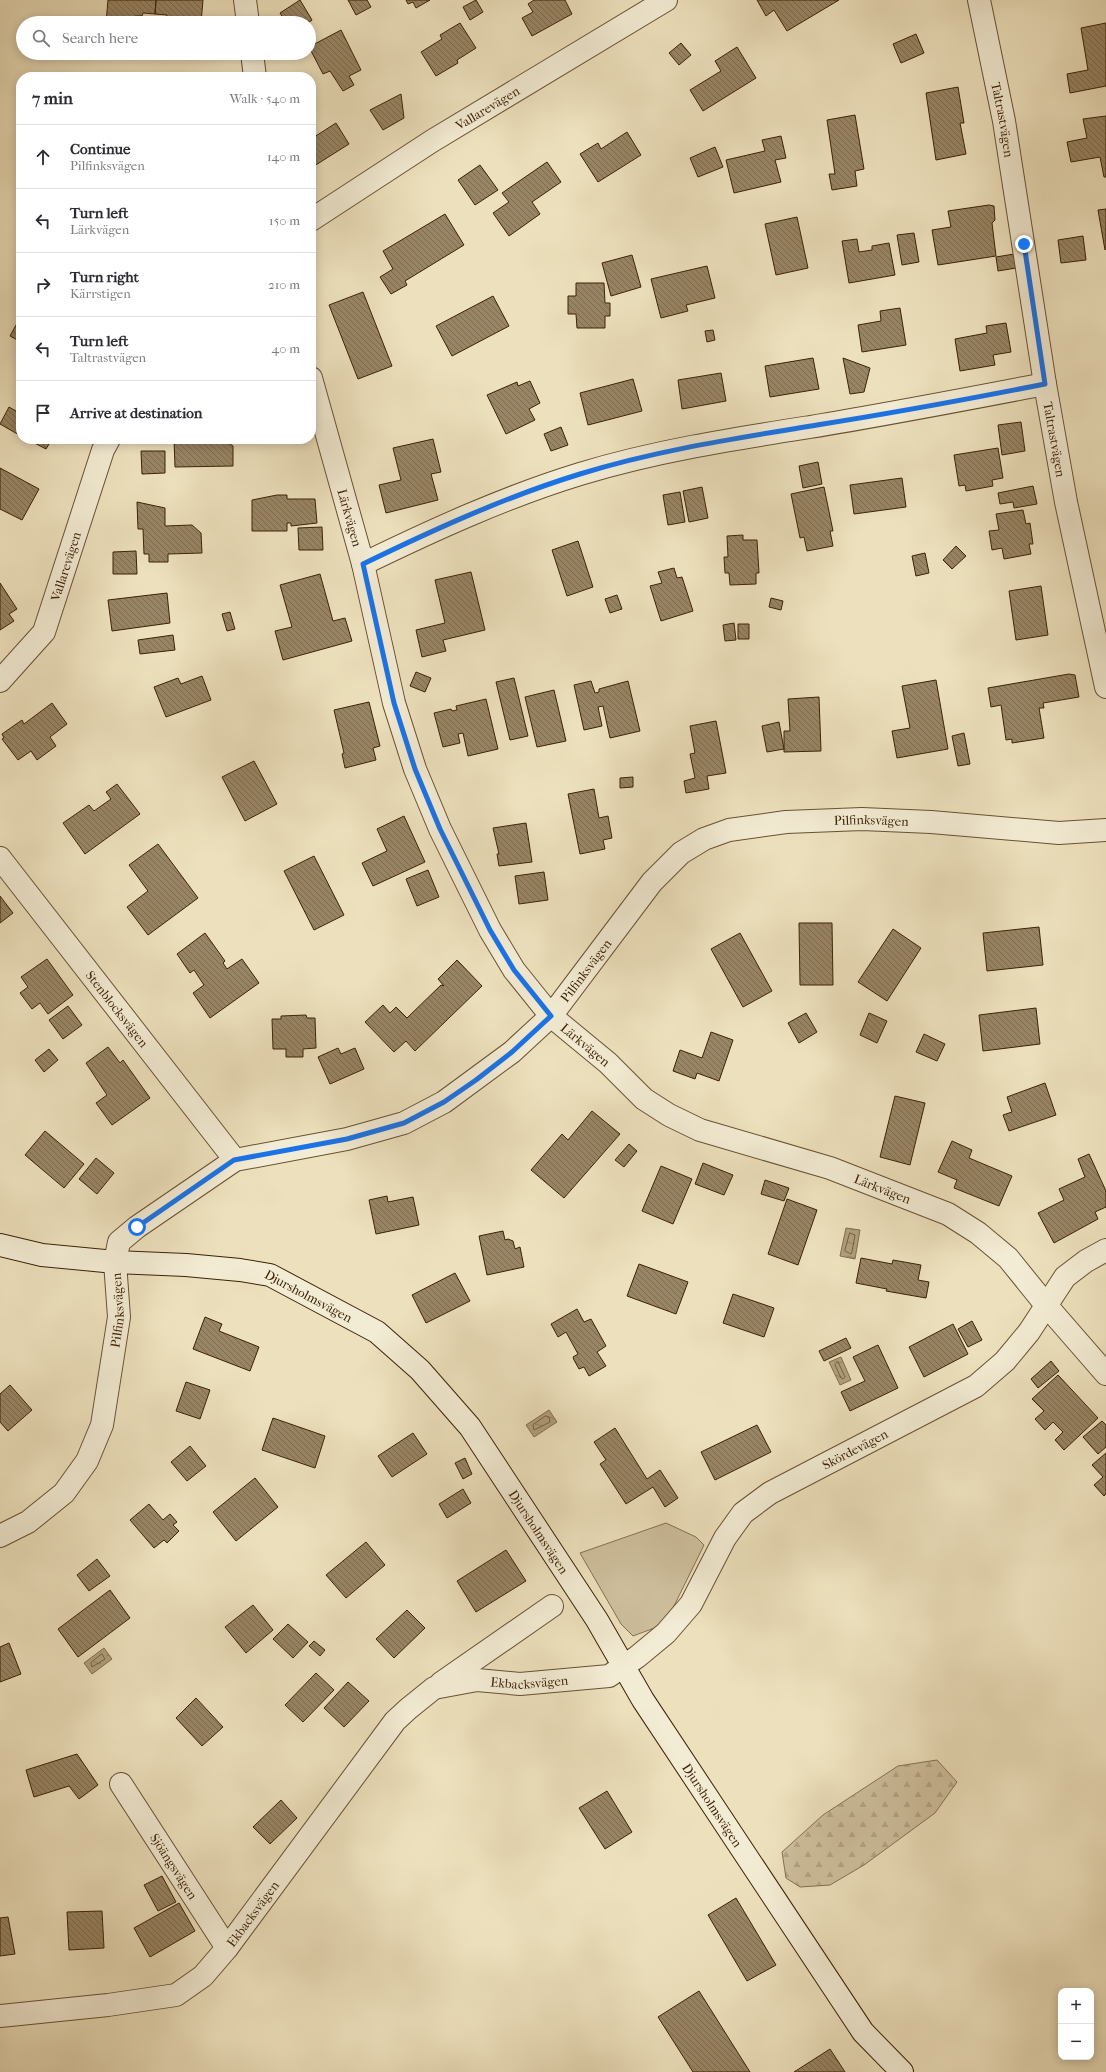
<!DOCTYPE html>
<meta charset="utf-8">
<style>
:root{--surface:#fff;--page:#f7f7f7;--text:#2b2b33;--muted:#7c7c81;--line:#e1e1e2}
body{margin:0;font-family:"IM FELL French Canon",serif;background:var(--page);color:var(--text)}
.controls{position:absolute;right:12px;bottom:12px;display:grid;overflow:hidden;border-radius:8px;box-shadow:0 2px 10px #0003}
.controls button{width:36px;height:36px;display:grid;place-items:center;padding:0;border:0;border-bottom:1px solid var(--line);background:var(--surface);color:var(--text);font:20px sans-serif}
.stop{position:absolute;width:12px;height:12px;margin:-9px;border:3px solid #1a73e8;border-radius:50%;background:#fff}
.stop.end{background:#1a73e8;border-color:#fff;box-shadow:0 1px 4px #0008}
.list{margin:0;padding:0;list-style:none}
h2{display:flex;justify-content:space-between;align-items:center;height:52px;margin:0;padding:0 16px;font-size:17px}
h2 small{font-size:13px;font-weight:400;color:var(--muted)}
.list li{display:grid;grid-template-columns:26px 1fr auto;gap:12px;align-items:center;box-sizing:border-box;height:64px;padding:0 16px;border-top:1px solid var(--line)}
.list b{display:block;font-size:15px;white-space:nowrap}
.list p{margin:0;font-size:13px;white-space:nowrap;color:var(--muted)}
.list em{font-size:13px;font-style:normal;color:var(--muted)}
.icon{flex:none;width:22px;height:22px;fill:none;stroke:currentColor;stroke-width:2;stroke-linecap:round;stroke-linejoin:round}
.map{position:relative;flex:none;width:1106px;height:2072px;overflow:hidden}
.search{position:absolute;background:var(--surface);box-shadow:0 2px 10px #0003;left:16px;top:16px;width:300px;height:44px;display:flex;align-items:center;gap:10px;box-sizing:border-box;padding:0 14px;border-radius:22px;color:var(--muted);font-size:15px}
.panel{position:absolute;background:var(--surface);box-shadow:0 2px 10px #0003;left:16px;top:72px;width:300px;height:372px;border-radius:16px}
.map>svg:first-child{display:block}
.grass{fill:#cfc09e;stroke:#867052}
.forest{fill:url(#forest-firs);stroke:#867052}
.water{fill:url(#water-ripples);stroke:#826d4e}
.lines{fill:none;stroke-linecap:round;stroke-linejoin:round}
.shore{stroke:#766042;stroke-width:1}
.building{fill:url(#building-back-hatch);stroke:#3c2105}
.street-casing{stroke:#685133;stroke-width:24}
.secondary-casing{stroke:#3c2105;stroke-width:24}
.street{stroke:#f3ecd4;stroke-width:22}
.secondary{stroke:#f3ecd4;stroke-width:22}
.route{stroke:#1a73e8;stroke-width:5}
.labels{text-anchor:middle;stroke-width:3;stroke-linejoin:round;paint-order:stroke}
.street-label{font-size:13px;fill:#3c2105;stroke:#f3ecd4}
</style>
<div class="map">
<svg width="1106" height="2072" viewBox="0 0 1106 2072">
<defs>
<pattern id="forest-firs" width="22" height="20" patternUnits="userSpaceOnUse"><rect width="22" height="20" fill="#cfc09e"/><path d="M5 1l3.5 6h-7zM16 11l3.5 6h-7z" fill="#b3a587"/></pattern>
<pattern id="water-ripples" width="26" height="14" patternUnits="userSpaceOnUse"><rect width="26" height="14" fill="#b1a07e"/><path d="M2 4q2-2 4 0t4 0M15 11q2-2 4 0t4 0" fill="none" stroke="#918265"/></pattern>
<pattern id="building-back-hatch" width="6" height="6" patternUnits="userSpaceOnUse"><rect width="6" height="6" fill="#988565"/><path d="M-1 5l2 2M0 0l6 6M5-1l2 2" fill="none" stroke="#7d6c51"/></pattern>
</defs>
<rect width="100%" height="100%" fill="#ede1bd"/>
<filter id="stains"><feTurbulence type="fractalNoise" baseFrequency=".005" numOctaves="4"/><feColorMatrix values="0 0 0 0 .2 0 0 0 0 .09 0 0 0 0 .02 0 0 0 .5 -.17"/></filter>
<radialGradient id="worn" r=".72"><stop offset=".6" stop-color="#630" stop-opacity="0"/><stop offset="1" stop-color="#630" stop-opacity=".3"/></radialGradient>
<!-- grass -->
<path class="grass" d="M666 1523 696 1537 704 1545 673 1608 657 1627 633 1636 621 1624 580 1553Z"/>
<!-- forest -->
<path class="forest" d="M937 1760 957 1782 935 1813 864 1865 830 1885 800 1887 786 1878 782 1852 823 1815 898 1766Z"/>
<!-- water -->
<path class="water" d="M846 1228 860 1230 855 1259 840 1256Z
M841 1357 851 1380 840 1385 829 1362Z
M549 1410 557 1422 534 1437 526 1425Z
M104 1648 112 1659 92 1674 84 1663Z"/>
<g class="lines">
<!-- shore -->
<path class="shore" d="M850 1233 855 1235 852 1252 851 1254 845 1251Z
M838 1362 845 1377 843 1379 841 1378 835 1365Z
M546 1416 549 1417 550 1422 534 1430 533 1425Z
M102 1654 105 1659 92 1667 91 1663Z"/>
</g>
<!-- building -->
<path class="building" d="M108 0H156L155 14 143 13 142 16H135L134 23H106Z
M156 0H203L201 23H173V19L166 18 167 15 155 14Z
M300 0 312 20 308 23H286L280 13Z
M348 0H367L371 7 356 15Z
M406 0H430L416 8 413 2 408 4Z
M476 0 483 12 470 20 463 7Z
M534 0H565L572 14 532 36 522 18 533 12 528 4Z
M757 0H839L787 31 774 10 766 16Z
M460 23 476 48 457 60 458 63 436 76 421 52 442 39 440 35Z
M1106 23V86L1070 93 1067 74 1088 70 1081 28Z
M341 30 361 70 349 76 354 85 343 91 330 71 323 74 309 47Z
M916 34 924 53 901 63 893 44Z
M681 43 691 55 679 65 669 53Z
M737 47 756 78 703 111 690 90 721 71 715 61Z
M958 87 964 123H960L966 154 936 160 926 93Z
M401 94 404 118 383 130 370 110Z
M855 115 864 169 855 171 857 186 832 190 829 174H835L827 120Z
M1106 116V177H1104L1100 157 1071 162 1067 142 1087 138 1083 119Z
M336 123 349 144 311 168V139Z
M627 132 641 155 598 182 580 154 598 143 601 149Z
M781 136 786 158 775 160 781 182 734 193 726 160 765 151 762 140Z
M715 147 723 167 698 177 690 158Z
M547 162 561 182 532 202 540 214 509 236 493 213 509 202 502 193Z
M480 165 498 190 475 205 458 180Z
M989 205 994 206 995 220 992 223 996 256 938 265 932 230 951 227 948 211Z
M1106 209V249L1105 250 1098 210Z
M445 214 464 245 405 281 407 285 391 294 380 277 393 269 383 251Z
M797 217 808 268 776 275 765 224Z
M914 233 919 262 902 265 897 235Z
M1083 236 1086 260 1061 263 1058 240Z
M857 239 859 252 872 250V246L889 243 895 275 849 283 842 241Z
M1014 254 1016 268 998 271 996 257Z
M632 255 641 287 611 296 602 263Z
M707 266 715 298 686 305 688 311 661 318 651 279Z
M576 283H604L605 303H610V316H605V328H577L576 314H568V296H576Z
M363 292 392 366 358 379 329 305Z
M493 296 509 326 452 356 436 326Z
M900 308 906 345 862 352 858 325 881 321 880 311Z
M21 316V342L10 336Z
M1006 323 1011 352 993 355 995 365 960 371 955 339 987 333 986 326Z
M713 330 715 340 707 342 705 331Z
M813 358 819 389 770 397 765 366Z
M843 358 870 368 864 392 850 394Z
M721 373 726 401 682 409 678 380Z
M633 379 642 411 588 425 580 393Z
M530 381 540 403 529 409 535 420 506 434 487 395 517 382 518 386Z
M9 407 21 414V436L0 424Z
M1021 422 1025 451 1002 455 998 425Z
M561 427 568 445 551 451 544 434Z
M27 439H52L46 449Z
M174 439H223L233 446V466L175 467Z
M433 439 441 472 431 474 438 500 386 513 379 485 401 480 393 448Z
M998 448 1003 478 992 480 993 486 966 491 965 485 959 486 954 455Z
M141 451H165V473L142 474Z
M818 462 822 484 803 488 799 466Z
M0 468 39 489 22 520 0 509Z
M902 478 906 507 854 514 850 485Z
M1033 486 1037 504 1014 508 1013 502 1000 504 998 493Z
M702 487 708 518 689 522 683 491Z
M824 487 833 531H830L833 546 807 551 804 537 800 538 791 494Z
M680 492 685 522 668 525 663 495Z
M277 495H287V499H315L317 523 291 526V523H287V531H252V500Z
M137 502 165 508V526L192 525 201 533 202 553 168 554V562H149V554H144L143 529H138Z
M1023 510 1026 524 1030 523 1033 544H1029L1031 554 1004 559 1002 548 992 550 989 531 999 530 996 514Z
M322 527 323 550H299L298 528Z
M743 535V540H757L759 573H756V584L730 585 729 573H725L724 557H728L727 536Z
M578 541 593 587 567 596 552 550Z
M956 546 966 556 952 569 943 560Z
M136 551 137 574H113V552Z
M925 553 929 573 916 576 912 556Z
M674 568 677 578 682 577 693 611 661 621 650 586 662 583 658 572Z
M471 572 485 630 443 640 446 651 422 657 416 630 445 623 435 580Z
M320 574 333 621 345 618 352 641 283 660 275 631 292 627 280 585Z
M0 583 17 609 9 614 14 621 0 630Z
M1041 586 1048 635 1016 640 1009 591Z
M167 593 170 623 112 631 108 600Z
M617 595 622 609 610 613 605 599Z
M771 598 783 601 781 610 769 607Z
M230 612 235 629 227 631 222 614Z
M734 623 736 640 725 641 723 625Z
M738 624H749V639H738Z
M173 635 175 650 140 654 138 640Z
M416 672 431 678 425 692 410 686Z
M1069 674 1075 675 1079 697 1043 703 1044 708H1039L1044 738 1012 743V739L1006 740 1001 705 991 707 988 688Z
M202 676 211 700 166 717 154 687 178 678 181 684Z
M514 678 528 736 510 740 496 682Z
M936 680 948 749 897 758 892 731 910 728 902 686Z
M591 681 595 693 599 692V689L628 681 640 731 610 738 603 706 598 707 602 726 584 730 574 685Z
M554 690 566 741 537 747 525 697Z
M819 697 821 751 784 752V731H790L788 699Z
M486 699 498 749 468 756 463 733 458 734 460 743 443 747 434 713 451 709 452 711 457 710 456 706Z
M369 702 380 746 373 748 376 760 345 768 342 754 344 753 334 710Z
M52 703 67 724 50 737 56 746 37 760 31 751 18 760 2 739 4 738 2 734 22 720 24 724Z
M716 721 726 773 707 776 709 789 686 793 684 781 695 778 690 754 695 753 690 726Z
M779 722 784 749 767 752 762 726Z
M964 733 970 764 958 766 952 736Z
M254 761 277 804 245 821 222 777Z
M633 777V787L620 788V778Z
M117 784 140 814 85 854 63 823 89 805 94 811 111 799 106 792Z
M594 789 599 818 608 816 612 838 603 840 605 849 580 854 568 794Z
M404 816 425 862 373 886 362 863 387 851 377 829Z
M526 823 532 862 499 866 497 854H499L493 828Z
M158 844 198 898 148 935 127 907 148 891 129 865Z
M314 856 344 915 314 930 284 871Z
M428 870 439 897 417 906 406 879Z
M544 872 548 900 519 904 515 876Z
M0 896 13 913 0 923Z
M799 923H832L833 985H800Z
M1039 927 1043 965 987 971 983 933Z
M893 929 921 948 887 1001 858 982Z
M205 933 225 961 223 963 227 969 242 959 259 983 210 1018 193 993 204 985 194 970 190 973 177 954Z
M740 933 772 991 743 1007 711 949Z
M47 959 73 995 48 1014 40 1003 32 1009 20 993 28 987 21 977Z
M457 960 482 986 415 1051 406 1041 394 1052 365 1022 383 1005 390 1013 396 1007 407 1018 441 985 444 986 438 979Z
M68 1006 82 1025 63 1039 49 1020Z
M1036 1008 1040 1044 983 1051 979 1015Z
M806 1013 817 1032 799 1043 788 1023Z
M869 1013 887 1021 877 1043 860 1035Z
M306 1015 307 1018H315L316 1048 303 1049V1057H286V1049H273L272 1019H281V1016Z
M711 1032 733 1040 719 1081 697 1073 695 1079 673 1071 680 1050 702 1058Z
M924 1034 945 1044 937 1061 916 1052Z
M108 1047 120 1063 123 1060 150 1098 112 1125 96 1103 107 1095 86 1063Z
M338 1048 341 1054 355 1048 364 1069 330 1084 318 1057Z
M49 1049 58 1060 44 1072 35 1060Z
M1045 1083 1056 1115 1009 1131 1003 1115 1012 1112 1007 1097Z
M895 1096 925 1103 910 1165 880 1157Z
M592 1111 620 1134 564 1198 531 1170 562 1134 568 1140Z
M45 1131 84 1164 64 1188 25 1155Z
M952 1141 972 1150 969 1158 1012 1176 999 1206 954 1188 957 1180 938 1172Z
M629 1144 637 1151 624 1167 615 1160Z
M1089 1154 1106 1191V1207L1095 1212 1098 1219 1054 1243 1038 1213 1064 1200 1059 1189 1085 1177 1078 1159Z
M96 1158 114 1173 97 1194 79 1179Z
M703 1163 733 1175 724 1195 695 1184Z
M661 1166 692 1179 673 1224 642 1211Z
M765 1180 789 1188 784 1201 761 1194Z
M387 1196 388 1202 413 1197 419 1225 376 1234 369 1200Z
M787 1199 817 1210 798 1265 768 1254Z
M503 1231 505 1240 508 1239 513 1241 515 1249 520 1247 524 1267 487 1275 479 1236Z
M861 1258 892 1264 893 1260 921 1265 918 1280 929 1282 926 1298 886 1291 887 1289 856 1283Z
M639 1264 688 1282 676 1314 627 1296Z
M455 1273 470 1301 426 1323 412 1295Z
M733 1294 774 1308 764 1337 723 1323Z
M577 1309 584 1322 591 1319 606 1346 597 1352 606 1366 589 1376 584 1367 579 1369 574 1360 573 1357 578 1354 566 1332 558 1337 551 1324Z
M205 1317 222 1324 219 1331 259 1347 250 1371 193 1349Z
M972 1321 982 1340 968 1347 958 1329Z
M953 1324 968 1354 924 1377 909 1347Z
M846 1338 851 1348 824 1361 819 1351Z
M878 1345 898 1388 850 1411 841 1392 865 1381 853 1357Z
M1051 1361 1059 1371 1038 1388 1031 1379Z
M1058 1375 1098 1418 1064 1450 1055 1440 1063 1432 1053 1422 1045 1430 1035 1419 1044 1411 1032 1399Z
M186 1382 210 1390 200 1419 176 1411Z
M10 1385 32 1410 8 1431 0 1422V1394Z
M273 1418 325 1436 315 1468 262 1450Z
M1102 1421 1106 1425V1447L1098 1454 1083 1437Z
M757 1425 771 1452 715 1480 701 1452Z
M615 1428 647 1479 660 1470 678 1498 665 1507 653 1487 626 1504 600 1464 606 1460 594 1442Z
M413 1433 427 1454 392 1477 378 1456Z
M190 1446 206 1466 187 1481 171 1462Z
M1106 1453V1494L1104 1496 1094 1485 1103 1477 1092 1465Z
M465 1458 472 1474 463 1479 455 1463Z
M255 1478 278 1507 236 1541 213 1512Z
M463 1489 471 1503 447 1518 439 1504Z
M149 1504 163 1520 170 1514 177 1522 173 1525 179 1531 167 1543 164 1540 154 1548 130 1520Z
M366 1542 385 1565 346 1598 326 1575Z
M506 1550 526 1581 476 1612 457 1581Z
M97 1559 110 1576 89 1591 77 1575Z
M110 1590 130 1618 78 1657 58 1629Z
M253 1605 273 1630 246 1653 225 1627Z
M407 1610 425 1628 394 1658 376 1639Z
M288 1624 308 1642 293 1658 273 1639Z
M314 1641 325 1650 320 1656 309 1646Z
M9 1643 21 1674 0 1682V1647Z
M316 1673 334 1690 303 1722 285 1705Z
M348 1682 369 1701 344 1727 324 1708Z
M196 1698 223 1727 202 1746 176 1718Z
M77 1754 98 1785 79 1799 69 1786 34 1797 26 1770Z
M607 1791 632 1832 605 1849 579 1808Z
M281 1800 297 1818 270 1844 253 1827Z
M162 1876 176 1902 158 1911 144 1885Z
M736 1898 776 1965 747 1981 708 1915Z
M179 1903 195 1931 150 1957 134 1928Z
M102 1911 104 1948 69 1950 67 1912Z
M8 1917 15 1954 0 1956V1918Z
M699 1991 750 2072H693L658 2017Z
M830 2049 845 2072H794Z"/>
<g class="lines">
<defs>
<g id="street">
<path d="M245 0 248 23"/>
<path id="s1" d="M979 0 1004 121 1045 384 1066 502 1106 687"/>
<path d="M252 53 255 77"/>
<path id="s2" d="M311 220 432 141 666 0"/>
<path id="s3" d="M311 378 363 564 394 703 415 769 440 829 490 930 514 970 551 1016 608 1063 644 1099 669 1115 700 1130 830 1168 948 1214 978 1233 1008 1258 1046 1305 1106 1374"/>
<path d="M363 564C433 530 505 497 580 474 655 451 733 439 810 427 889 414 967 399 1045 384"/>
<path id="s4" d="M0 681 44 632 103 450 109 439"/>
<path id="s5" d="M0 858 235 1160"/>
<path id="s6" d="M0 1536 28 1522 64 1493 87 1461 102 1425 119 1317 115 1262 119 1242 137 1227 235 1160 347 1139 404 1123 444 1102 512 1052 551 1016 652 882 681 853 704 839 729 830 786 822 862 819 931 822 1059 833 1106 830"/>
<path d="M441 1683 552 1606"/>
<path id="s7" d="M121 1784 227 1948"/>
<path id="s8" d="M0 2016 108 2005 176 1995 203 1976 227 1948 395 1721 408 1709 434 1688 477 1680 520 1684 609 1676 637 1657 666 1633 691 1604 725 1538 743 1513 770 1493 976 1386 1005 1361 1029 1332 1065 1277 1086 1261 1106 1250"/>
</g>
<g id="secondary">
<path id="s9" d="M0 1245 42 1255 115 1262 186 1265 240 1270 270 1275 377 1332 420 1370 470 1427 597 1620 643 1700 863 2032 902 2072"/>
</g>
</defs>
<!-- street casing -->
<use href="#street" class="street-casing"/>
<!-- secondary casing -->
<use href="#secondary" class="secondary-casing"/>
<!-- street -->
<use href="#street" class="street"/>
<!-- secondary -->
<use href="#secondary" class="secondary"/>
</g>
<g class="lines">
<!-- route -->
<path class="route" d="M137 1227 234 1160 347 1139 404 1123 444 1102 476 1080 512 1052 551 1016 514 970 490 930 440 829 415 769 394 703 363 564C433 530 505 497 580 474 657 450 738 438 817 425 893 413 969 399 1045 384L1024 244"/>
</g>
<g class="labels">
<!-- street labels -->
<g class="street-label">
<text dy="5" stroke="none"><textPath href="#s2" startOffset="209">Vallarevägen</textPath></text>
<text dy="5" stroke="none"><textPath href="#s1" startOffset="122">Taltrastvägen</textPath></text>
<text dy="5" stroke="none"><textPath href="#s1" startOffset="446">Taltrastvägen</textPath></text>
<text dy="5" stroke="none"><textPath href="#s3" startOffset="145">Lärkvägen</textPath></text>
<text dy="5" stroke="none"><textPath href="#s4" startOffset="135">Vallarevägen</textPath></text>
<text dy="5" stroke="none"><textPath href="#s6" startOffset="1244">Pilfinksvägen</textPath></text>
<text dy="5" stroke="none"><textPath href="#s6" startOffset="896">Pilfinksvägen</textPath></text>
<text dy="5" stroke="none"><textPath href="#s5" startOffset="191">Stenblocksvägen</textPath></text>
<text dy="5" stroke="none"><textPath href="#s3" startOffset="733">Lärkvägen</textPath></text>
<text dy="5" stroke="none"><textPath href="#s3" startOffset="1069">Lärkvägen</textPath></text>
<text dy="5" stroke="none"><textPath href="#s9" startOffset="316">Djursholmsvägen</textPath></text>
<text dy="5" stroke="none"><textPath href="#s6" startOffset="272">Pilfinksvägen</textPath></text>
<text dy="5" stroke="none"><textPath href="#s8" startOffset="1101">Skördevägen</textPath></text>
<text dy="5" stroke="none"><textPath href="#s9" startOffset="652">Djursholmsvägen</textPath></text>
<text dy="5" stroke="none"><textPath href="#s8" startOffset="677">Ekbacksvägen</textPath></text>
<text dy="5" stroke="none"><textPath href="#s9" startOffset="976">Djursholmsvägen</textPath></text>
<text dy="5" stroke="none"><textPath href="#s7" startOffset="98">Sjöängsvägen</textPath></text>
<text dy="5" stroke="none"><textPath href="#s8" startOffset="290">Ekbacksvägen</textPath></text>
</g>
</g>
<rect width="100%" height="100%" filter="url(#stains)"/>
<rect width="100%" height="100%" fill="url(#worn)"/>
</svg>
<div class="controls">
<button>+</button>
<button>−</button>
</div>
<div class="stop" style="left:137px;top:1227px"></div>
<div class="stop end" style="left:1024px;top:244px"></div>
<div class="search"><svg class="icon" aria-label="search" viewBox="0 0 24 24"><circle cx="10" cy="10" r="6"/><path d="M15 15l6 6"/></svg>Search here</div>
<section class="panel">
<h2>7 min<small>Walk · 540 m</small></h2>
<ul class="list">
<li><svg class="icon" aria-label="ahead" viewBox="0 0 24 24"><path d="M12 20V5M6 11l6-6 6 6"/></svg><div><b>Continue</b><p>Pilfinksvägen</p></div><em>140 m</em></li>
<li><svg class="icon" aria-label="left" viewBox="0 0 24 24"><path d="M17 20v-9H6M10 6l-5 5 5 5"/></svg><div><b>Turn left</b><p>Lärkvägen</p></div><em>150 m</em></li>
<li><svg class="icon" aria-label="right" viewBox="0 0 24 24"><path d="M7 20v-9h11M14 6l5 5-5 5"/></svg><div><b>Turn right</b><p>Kärrstigen</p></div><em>210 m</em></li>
<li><svg class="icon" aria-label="left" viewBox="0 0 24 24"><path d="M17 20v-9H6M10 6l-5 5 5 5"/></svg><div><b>Turn left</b><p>Taltrastvägen</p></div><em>40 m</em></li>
<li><svg class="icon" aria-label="arrive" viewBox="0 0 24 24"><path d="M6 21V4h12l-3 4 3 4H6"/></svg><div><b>Arrive at destination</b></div></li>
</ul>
</section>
</div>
